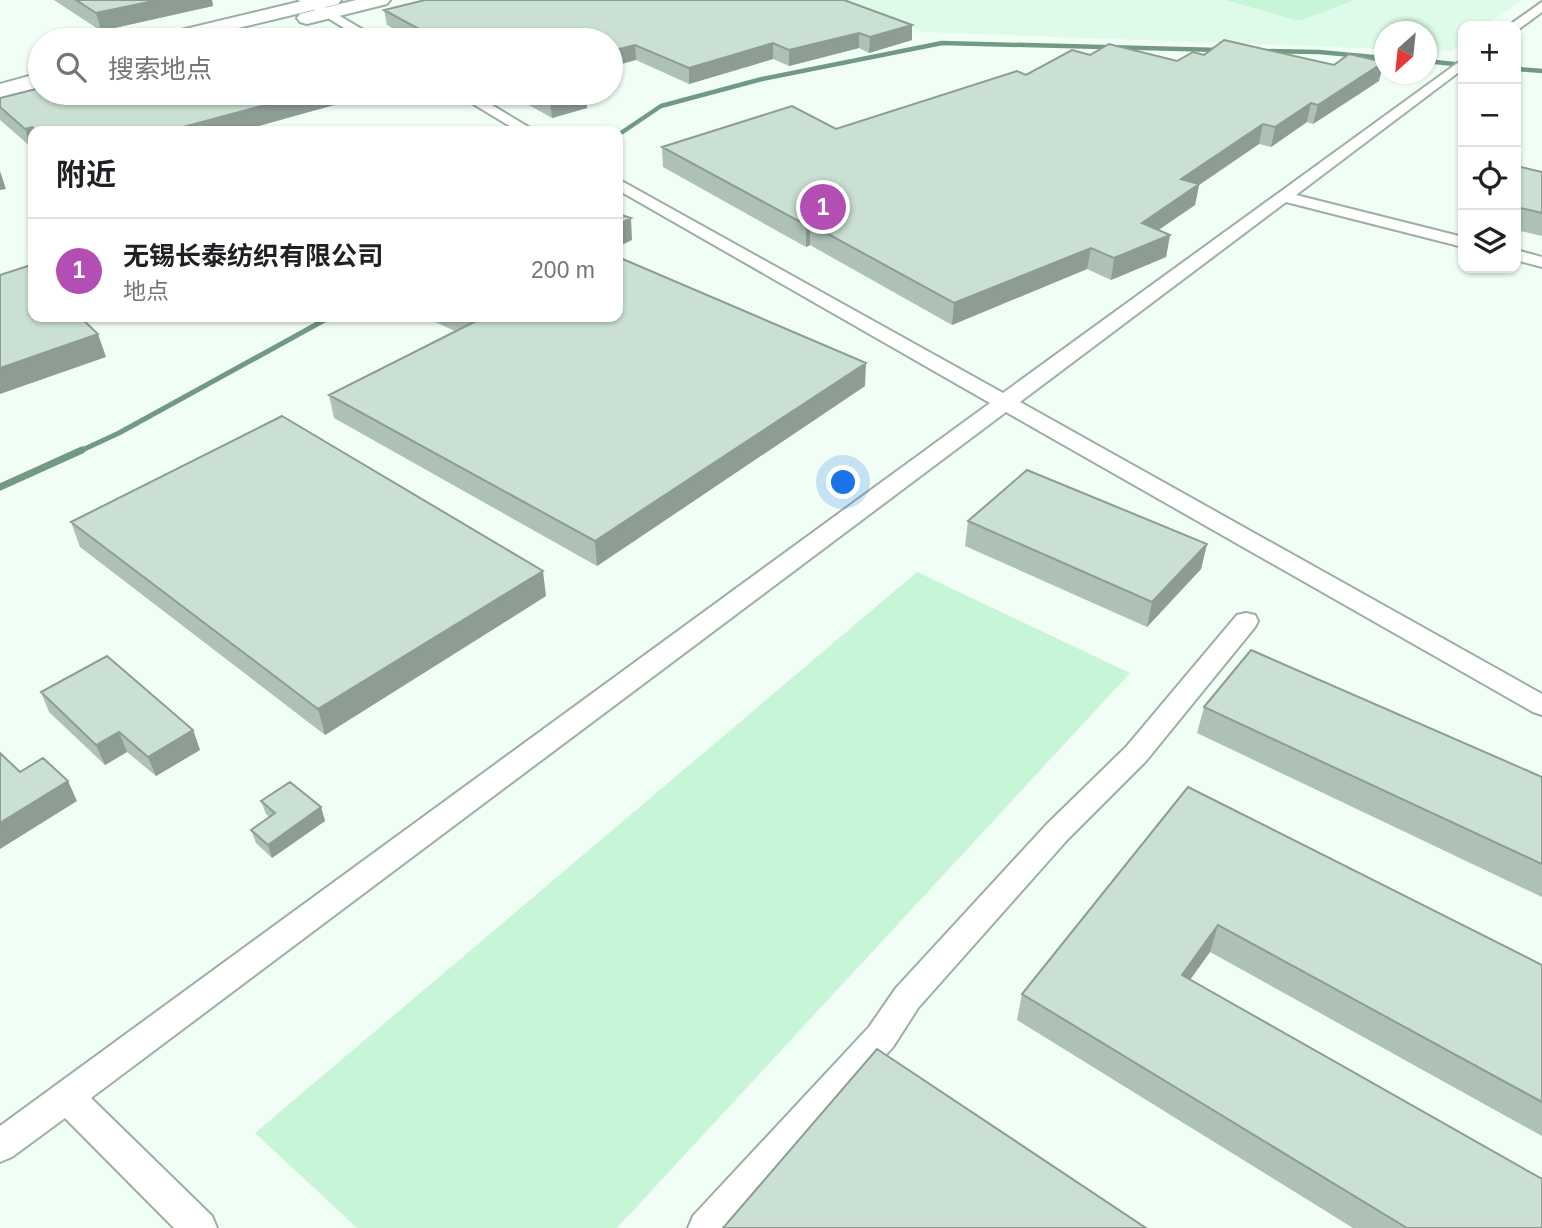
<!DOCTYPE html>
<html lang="zh">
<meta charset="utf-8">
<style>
:root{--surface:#fff;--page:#f2f2f2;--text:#202124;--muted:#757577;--line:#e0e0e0;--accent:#b34fb4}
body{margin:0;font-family:Arial,"Noto Sans SC",sans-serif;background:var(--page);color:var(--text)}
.controls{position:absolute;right:21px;top:21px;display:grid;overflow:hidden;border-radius:14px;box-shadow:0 2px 5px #0004}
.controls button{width:63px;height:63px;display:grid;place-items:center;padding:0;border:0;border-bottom:2px solid var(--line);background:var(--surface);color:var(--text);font:35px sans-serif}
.compass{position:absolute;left:1374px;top:21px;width:63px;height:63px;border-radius:50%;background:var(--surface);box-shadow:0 2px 5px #0004;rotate:207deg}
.you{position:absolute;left:844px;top:483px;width:24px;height:24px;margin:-18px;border:5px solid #fff;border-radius:50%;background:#1a73e8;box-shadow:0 0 0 10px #1a73e833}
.badge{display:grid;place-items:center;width:46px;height:46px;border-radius:50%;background:var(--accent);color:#fff;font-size:23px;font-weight:700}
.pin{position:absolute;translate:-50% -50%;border:4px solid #fff;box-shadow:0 2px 7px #0006}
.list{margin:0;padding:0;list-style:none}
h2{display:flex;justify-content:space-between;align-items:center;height:91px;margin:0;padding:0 28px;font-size:30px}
h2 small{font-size:23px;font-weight:400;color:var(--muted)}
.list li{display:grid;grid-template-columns:46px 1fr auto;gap:21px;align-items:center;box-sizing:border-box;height:105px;padding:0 28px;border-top:2px solid var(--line)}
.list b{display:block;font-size:26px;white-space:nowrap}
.list p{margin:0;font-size:23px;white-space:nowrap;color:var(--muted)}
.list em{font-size:23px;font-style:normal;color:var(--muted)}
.icon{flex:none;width:38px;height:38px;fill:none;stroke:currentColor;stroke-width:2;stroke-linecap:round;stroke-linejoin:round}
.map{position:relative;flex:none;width:1542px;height:1228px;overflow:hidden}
.search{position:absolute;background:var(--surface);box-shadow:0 2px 5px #0004;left:28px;top:28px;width:595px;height:77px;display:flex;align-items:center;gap:18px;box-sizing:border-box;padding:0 24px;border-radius:38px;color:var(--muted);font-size:26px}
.panel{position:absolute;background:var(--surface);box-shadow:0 2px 5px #0004;left:28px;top:126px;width:595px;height:196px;border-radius:14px}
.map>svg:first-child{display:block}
.built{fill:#ddfbe8}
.green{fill:#c7f5d8}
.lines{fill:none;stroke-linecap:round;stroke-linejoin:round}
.stream-far2{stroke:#729a82;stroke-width:4.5}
.stream-far1{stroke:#729a82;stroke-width:5}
.stream{stroke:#729a82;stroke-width:7}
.street-casing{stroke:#9bafa2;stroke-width:4}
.primary-casing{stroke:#9bafa2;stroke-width:4}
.street{fill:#fff;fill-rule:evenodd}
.primary{fill:#fff;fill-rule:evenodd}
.wall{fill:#aec1b5}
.shaded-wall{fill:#8d9d93}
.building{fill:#cae0d2;stroke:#8d9d93;stroke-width:2}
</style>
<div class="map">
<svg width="1542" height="1228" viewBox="0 0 1542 1228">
<rect width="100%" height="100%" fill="#f1fef5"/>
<!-- built -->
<path class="built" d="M824 0H1522L1485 26H1463V42L1451 51 1427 50 1426 32H1384V49L924 32Z"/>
<!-- green -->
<path class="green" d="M1226 0H1354L1299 21Z
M917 572 1130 673 617 1228H357L255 1133Z"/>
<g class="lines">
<!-- stream-far2 -->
<path class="stream-far2" d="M1263 51 1319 52 1384 58
M1426 61 1463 65
M1516 69 1542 71
M618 135 661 106 762 79 942 43 1220 50"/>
<!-- stream-far1 -->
<path class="stream-far1" d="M78 452 119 433 330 317"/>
<!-- stream -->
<path class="stream" d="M0 487 82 450"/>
<defs>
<path id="street" d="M298 0H313L380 40H364Z
M1542 2V12L1519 29 1508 26Z
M1463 59V69L1296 195 1463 237V247L1286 202 1020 402 1542 694V715L1533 712 1006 412 91 1098 212 1216 217 1228H174L65 1118 12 1157 0 1162V1126L990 403 618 190V179L1003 393Z
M455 93H472L535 131H518Z
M1516 250 1542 257V267L1516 260Z
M1246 613 1255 615 1258 621 1255 627 1146 761 1067 840 918 1008 893 1047 730 1228H688L693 1216 869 1027 896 988 1047 824 1126 747 1237 615Z"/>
<path id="primary" d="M306 0H341L338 4 188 40H153L156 36Z
M356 0H390L387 4 307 24 300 22 297 18 300 14Z
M40 73V87L0 98V84Z"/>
</defs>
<!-- street casing -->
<use href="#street" class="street-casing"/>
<!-- primary casing -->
<use href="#primary" class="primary-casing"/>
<!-- street -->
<use href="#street" class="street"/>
<!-- primary -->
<use href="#primary" class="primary"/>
</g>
<!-- wall -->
<path class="wall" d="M54 0H212L213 6 101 31Z
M384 10 912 25V40L869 53 859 48 789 66 773 59 689 84 636 60 611 40H414L387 25Z
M1090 55 1177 61 1204 55 1379 81 1313 124 1307 122 1271 147 1259 144 1199 185 1195 205 1158 230 1170 235 1166 257 1111 280 1087 269 952 325 810 245 806 247 663 167 662 147 836 129 1026 75Z
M507 93H586L587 108 552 118Z
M0 98 352 100 241 131H33V147H31L0 120Z
M1516 166 1542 172V236L1516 230Z
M424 317H618L865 386 597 566 334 418 329 395 455 331Z
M968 521 1207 544 1201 569 1147 627 965 546Z
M71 522 546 596 325 735 80 547Z
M41 692 193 730 200 750 156 776 127 752 105 765 49 712Z
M1204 707 1542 777V897L1197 733Z
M1188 787 1542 965V1136L1210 952 1190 979 1542 1228H1353L1017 1020 1022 994Z
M261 801 321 807 325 821 272 858 256 843 251 830 269 817 266 814Z"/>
<!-- shaded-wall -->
<path class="shaded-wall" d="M158 0H212L213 6 101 31 96 13Z
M912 25V40L869 53 870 37Z
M859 33V48L789 66V50Z
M773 43V59L689 84V68Z
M635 45 636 60 611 67V51Z
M1384 62 1379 81 1313 124 1318 105Z
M310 93H350L352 100 241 131H168Z
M580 93H586L587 108 552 118 550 102Z
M1311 103 1307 122 1271 147 1275 127Z
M1263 124 1259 144 1199 185 1195 205 1138 244 1142 223 1181 179Z
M32 127 33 132V147H31L25 129Z
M0 171 6 189 0 190Z
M631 218 632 240 618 247V225Z
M810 224V245L806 247V225Z
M1170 235 1166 257 1111 280 1114 258Z
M1091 248 1087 269 952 325 954 303Z
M98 334 106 357 0 394V368Z
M866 363 865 386 597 566 595 541Z
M1207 544 1201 569 1147 627 1152 602Z
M543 571 546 596 325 735 318 709Z
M193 730 200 750 156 776 148 757Z
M119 732 127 752 105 765 96 745Z
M68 781 77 801 0 849V823Z
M321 807 325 821 272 858 268 845Z
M1218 925 1210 952 1175 1001 1182 975Z"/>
<!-- building -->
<path class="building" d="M76 0H158L96 13Z
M425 0H844L912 25 870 37 859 33 789 50 773 43 689 68 635 45 611 51V40H439L384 10Z
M260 35 269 40H238Z
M1224 40 1334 65 1349 54 1384 62 1318 105 1311 103 1275 127 1263 124 1181 179 1199 184 1142 223 1170 235 1114 258 1091 248 954 303 810 224 806 225 662 147 792 106 836 129 1017 71 1026 75 1072 50 1090 55 1109 44 1177 61 1193 52 1204 55Z
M40 88V93H310L168 131H37L32 127 25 129 0 107V98Z
M534 93H580L550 102Z
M1516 166 1542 172V213L1516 207Z
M618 214 631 218 618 225Z
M618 257 866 363 595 541 329 395 478 320 471 317H618Z
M28 266 33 271V317H80L98 334 0 368V275Z
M282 416 543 571 318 709 71 522Z
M1027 470 1207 544 1152 602 968 521Z
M1251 650 1542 777V864L1204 707Z
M107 656 193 730 148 757 119 732 96 745 41 692Z
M0 753 20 772 43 758 68 781 0 823Z
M290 782 321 807 268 845 251 830 275 813 261 801Z
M1188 787 1542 965V1102L1218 925 1182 975 1542 1179V1228H1407L1022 994Z
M877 1049 1146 1228H723Z"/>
</svg>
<div class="controls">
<button>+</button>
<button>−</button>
<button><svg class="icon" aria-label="locate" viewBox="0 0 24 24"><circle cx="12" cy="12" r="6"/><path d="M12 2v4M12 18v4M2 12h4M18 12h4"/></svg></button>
<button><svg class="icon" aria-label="layers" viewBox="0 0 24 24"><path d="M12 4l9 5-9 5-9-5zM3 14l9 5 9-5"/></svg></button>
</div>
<svg class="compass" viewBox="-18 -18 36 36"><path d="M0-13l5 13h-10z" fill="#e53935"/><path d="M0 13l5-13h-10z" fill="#757577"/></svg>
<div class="you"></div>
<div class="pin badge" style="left:823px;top:207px">1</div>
<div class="search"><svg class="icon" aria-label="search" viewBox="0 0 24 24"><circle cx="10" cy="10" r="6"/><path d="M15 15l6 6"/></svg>搜索地点</div>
<section class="panel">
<h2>附近<small></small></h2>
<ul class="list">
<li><span class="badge">1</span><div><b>无锡长泰纺织有限公司</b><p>地点</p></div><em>200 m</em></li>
</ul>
</section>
</div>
